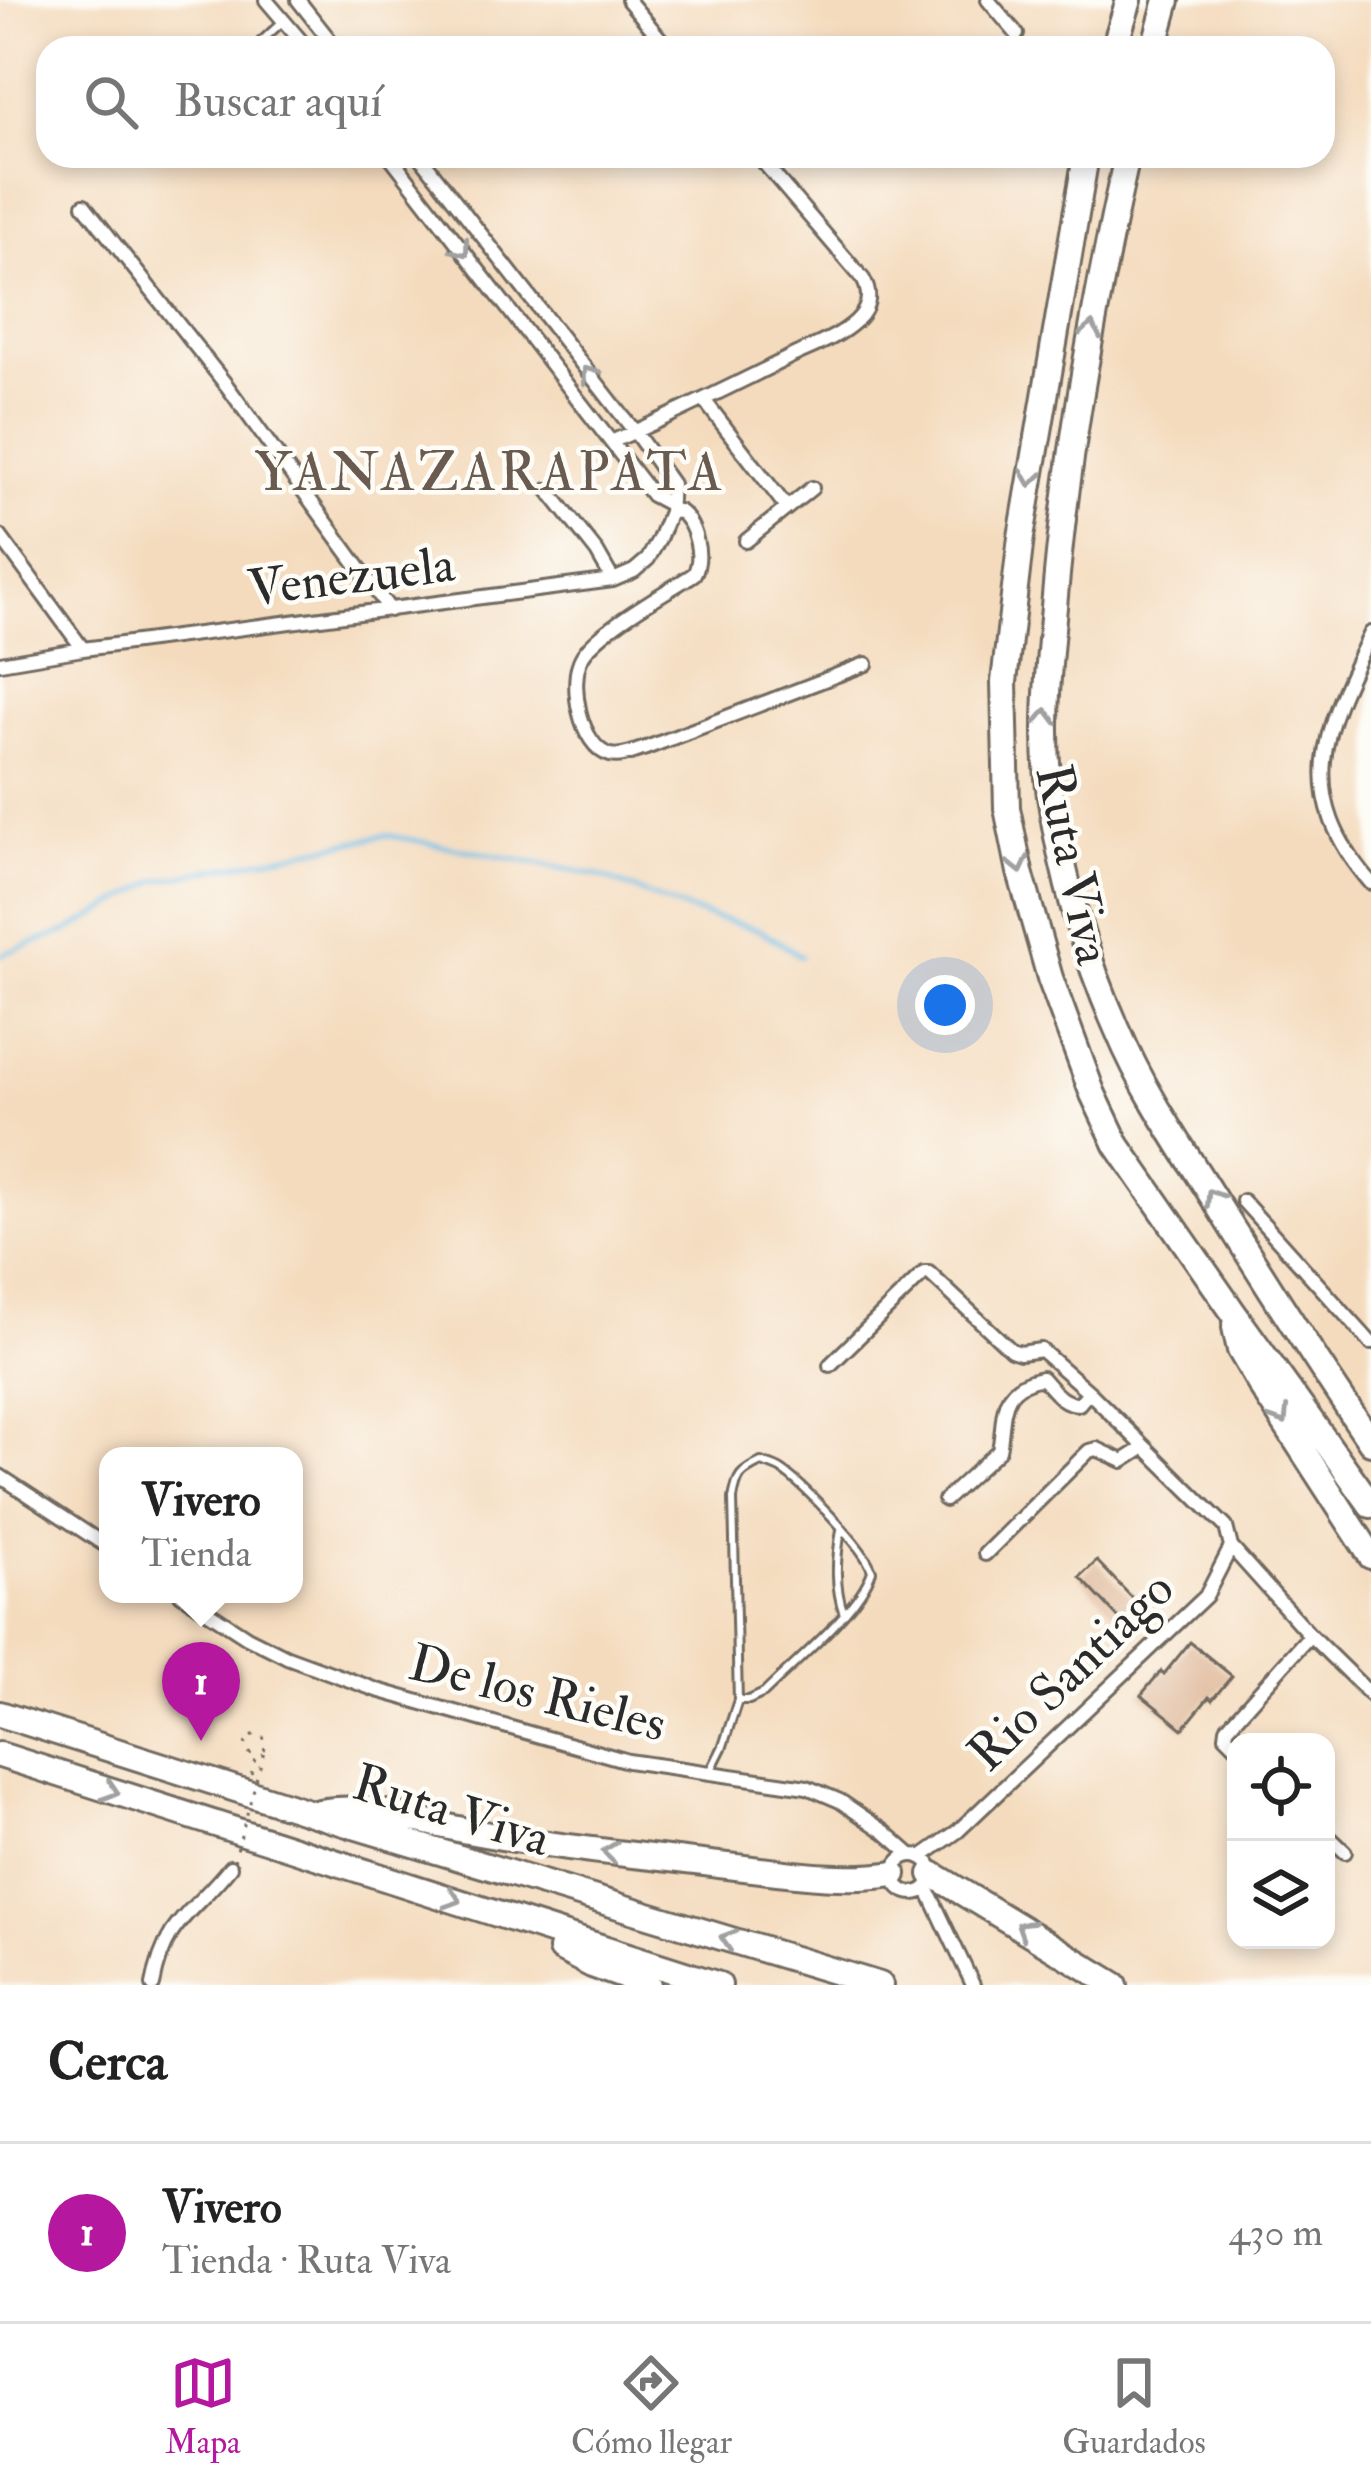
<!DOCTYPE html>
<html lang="es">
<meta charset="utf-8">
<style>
:root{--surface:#fff;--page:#f2f2f2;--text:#222;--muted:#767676;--line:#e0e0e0;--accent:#b5179e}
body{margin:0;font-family:"IM FELL Double Pica",serif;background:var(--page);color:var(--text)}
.controls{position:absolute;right:36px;bottom:36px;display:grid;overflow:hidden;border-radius:24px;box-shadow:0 6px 18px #0003}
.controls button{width:108px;height:108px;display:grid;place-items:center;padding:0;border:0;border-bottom:3px solid var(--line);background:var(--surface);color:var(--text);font:60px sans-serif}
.you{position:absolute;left:945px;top:1005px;width:42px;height:42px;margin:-30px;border:9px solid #fff;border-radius:50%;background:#1a73e8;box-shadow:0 0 0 18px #1a73e833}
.badge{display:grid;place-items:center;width:78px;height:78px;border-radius:50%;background:var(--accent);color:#fff;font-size:39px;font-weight:700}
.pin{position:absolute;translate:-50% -99px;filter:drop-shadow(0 3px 6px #0008)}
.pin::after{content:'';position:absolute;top:63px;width:42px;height:36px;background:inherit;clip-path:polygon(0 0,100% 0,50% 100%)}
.popup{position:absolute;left:99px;top:1447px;width:204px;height:156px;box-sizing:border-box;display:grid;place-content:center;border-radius:24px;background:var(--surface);filter:drop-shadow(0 3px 9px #0005);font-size:39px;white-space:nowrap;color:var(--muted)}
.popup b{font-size:45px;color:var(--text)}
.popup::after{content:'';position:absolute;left:50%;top:100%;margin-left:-24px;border:24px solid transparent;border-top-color:var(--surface)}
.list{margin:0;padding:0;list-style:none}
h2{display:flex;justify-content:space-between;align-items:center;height:156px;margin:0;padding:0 48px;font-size:51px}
h2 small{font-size:39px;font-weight:400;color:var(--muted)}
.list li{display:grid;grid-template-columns:78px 1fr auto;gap:36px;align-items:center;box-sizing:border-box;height:180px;padding:0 48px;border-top:3px solid var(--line)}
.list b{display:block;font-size:45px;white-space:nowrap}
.list p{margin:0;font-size:39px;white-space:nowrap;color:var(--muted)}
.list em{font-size:39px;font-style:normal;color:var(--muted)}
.icon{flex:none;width:66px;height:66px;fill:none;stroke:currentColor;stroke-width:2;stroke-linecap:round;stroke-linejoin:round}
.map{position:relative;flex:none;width:1371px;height:1985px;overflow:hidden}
.search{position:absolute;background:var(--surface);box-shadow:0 6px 18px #0003;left:36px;right:36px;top:36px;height:132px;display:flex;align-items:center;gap:30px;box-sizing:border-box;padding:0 42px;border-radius:36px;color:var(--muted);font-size:45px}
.sheet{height:336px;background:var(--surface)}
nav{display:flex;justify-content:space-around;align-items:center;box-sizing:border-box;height:168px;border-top:3px solid var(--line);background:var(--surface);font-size:33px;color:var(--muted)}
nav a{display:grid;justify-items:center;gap:6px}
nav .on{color:var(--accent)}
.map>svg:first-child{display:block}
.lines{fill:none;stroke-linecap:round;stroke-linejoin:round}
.stream{stroke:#6abde6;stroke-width:4.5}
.building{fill:#deb595}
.lane-casing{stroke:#71695e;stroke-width:12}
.street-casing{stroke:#71695e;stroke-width:18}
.highway-casing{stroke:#71695e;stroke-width:30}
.path{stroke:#71695e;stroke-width:3;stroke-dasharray:3 9;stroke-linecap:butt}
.lane{stroke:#fff;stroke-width:6}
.street{stroke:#fff;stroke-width:12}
.highway{stroke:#fff;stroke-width:24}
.path-bridge{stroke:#71695e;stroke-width:3;stroke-dasharray:3 9;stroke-linecap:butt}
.oneway{stroke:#a0a0a0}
.labels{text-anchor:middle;stroke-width:9;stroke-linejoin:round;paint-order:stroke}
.street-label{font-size:51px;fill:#2b2b2b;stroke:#fdfcf7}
.neighbourhood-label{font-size:54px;letter-spacing:3px;fill:#6a5b50;stroke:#fdfcf7}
</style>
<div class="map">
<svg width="1371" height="1985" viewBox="0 0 1371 1985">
<rect width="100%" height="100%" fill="#fdfcf7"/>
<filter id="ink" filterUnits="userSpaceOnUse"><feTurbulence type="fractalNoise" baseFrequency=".00833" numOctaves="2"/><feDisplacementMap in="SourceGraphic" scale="24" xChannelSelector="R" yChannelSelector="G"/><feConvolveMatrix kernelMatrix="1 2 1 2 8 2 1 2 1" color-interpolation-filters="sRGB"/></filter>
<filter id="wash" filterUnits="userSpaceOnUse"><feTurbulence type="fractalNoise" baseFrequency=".004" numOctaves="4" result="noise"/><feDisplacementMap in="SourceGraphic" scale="48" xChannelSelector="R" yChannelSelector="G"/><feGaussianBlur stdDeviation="2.7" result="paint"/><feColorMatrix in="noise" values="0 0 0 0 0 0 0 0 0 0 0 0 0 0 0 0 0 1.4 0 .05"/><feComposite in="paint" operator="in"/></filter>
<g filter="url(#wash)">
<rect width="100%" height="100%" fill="#f4dbbe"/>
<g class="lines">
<!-- stream -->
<path class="stream" d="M0 955 70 930 156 881 387 835 597 875 690 911 760 930 801 956"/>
</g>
<g id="blocks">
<!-- building -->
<path class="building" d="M1097 1561 1141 1607 1124 1624 1080 1577Z
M1190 1642 1232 1676 1212 1700 1209 1697 1183 1729 1141 1695 1161 1671 1164 1674Z"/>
</g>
</g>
<g filter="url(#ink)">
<use href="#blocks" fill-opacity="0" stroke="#71695e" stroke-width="3"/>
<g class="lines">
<defs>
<path id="lane" d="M254 48 282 22
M841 1530C836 1559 834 1586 844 1614
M710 1772 723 1746 738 1700 733 1499C737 1475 740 1472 761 1462 768 1464 774 1466 780 1469 801 1482 866 1549 872 1571 859 1610 794 1663 764 1693L749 1700H738"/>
<path id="street" d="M266 0 307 48
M298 0 336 48
M628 0 668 48
M988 0 1017 34
M390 156 652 495 671 505
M84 205 227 386 390 610
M704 400 787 508
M611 442C671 416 730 387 790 357 811 347 838 338 856 321 869 309 872 295 863 279L758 156
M548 490 597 552 613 580
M670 512 679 511C695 522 704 557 694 574 667 592 597 630 582 657 568 681 580 747 610 755 622 758 635 751 646 748L866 664
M0 536 83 649
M746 541 812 488
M1371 633C1325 728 1292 792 1371 883
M0 663 83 649 613 580 634 571 648 559 659 539 670 512 672 484 635 432 420 156
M1243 1201 1371 1343
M830 1365 924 1273H929L1011 1350 1020 1353 1041 1350 1089 1392 1226 1527 1231 1547 1206 1596 958 1831 921 1857
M0 1476 108 1547
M945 1500 999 1450C1006 1416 996 1387 1042 1378 1053 1390 1061 1404 1079 1404L1089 1392
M1231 1547 1310 1635 1371 1695
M985 1554 1089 1451 1097 1449 1123 1461 1145 1447
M181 1594 247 1637 287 1657 377 1690 628 1761 807 1787 840 1801 885 1832 911 1855
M1236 1746 1226 1736 1227 1728 1310 1635
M1326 1834 1345 1852
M894 1874a19 19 0 1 1 38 0a19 19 0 1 1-38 0Z
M927 1888 973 1985
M153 1985C165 1919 194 1913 230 1867"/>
<path id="highway" d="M1114 48 1129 0
M1154 48 1167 0
M1086 156 1021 537 1004 682 1007 808 1020 872 1050 978 1092 1092 1117 1145 1233 1312 1371 1505
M1127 156C1095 302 1068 447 1055 596 1049 663 1041 728 1050 796 1062 876 1085 957 1118 1031 1146 1098 1190 1159 1227 1220 1274 1295 1321 1369 1371 1442
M1235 1327 1240 1350 1261 1386 1371 1556
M0 1714 311 1813 880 1985
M0 1755 719 1985
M319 1812C371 1802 422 1823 473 1832 554 1847 637 1855 719 1865 776 1871 837 1883 894 1874
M932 1874 1115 1985
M561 1949 592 1965 648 1985"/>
</defs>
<!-- lane casing -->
<use href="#lane" class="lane-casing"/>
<!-- street casing -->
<use href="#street" class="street-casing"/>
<!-- highway casing -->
<use href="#highway" class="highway-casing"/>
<!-- path -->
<path class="path" d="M251 1774 256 1755 249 1753 245 1745 248 1738 255 1734 263 1737 266 1744 264 1752"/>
<!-- lane -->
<use href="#lane" class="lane"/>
<!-- street -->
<use href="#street" class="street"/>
<!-- highway -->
<use href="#highway" class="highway"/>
<!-- path-bridge -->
<path class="path-bridge" d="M234 1861 264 1752"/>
</g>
<!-- one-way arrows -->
<defs><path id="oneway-chevron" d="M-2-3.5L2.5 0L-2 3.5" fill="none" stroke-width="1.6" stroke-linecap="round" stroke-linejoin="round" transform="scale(3)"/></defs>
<g class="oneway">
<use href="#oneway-chevron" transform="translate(462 249) rotate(52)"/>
<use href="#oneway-chevron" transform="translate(1091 330) rotate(-79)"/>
<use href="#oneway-chevron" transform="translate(589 374) rotate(-128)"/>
<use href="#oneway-chevron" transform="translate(1031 478) rotate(99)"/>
<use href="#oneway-chevron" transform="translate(1046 717) rotate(-89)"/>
<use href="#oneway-chevron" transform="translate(1019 865) rotate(77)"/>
<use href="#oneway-chevron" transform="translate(1213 1197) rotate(-122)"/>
<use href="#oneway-chevron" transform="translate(1281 1417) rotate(58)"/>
<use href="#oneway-chevron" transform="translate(111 1791) rotate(18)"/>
<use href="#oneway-chevron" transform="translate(610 1852) rotate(-173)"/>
<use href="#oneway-chevron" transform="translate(453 1899) rotate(18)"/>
<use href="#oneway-chevron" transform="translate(1024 1928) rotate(-148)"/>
<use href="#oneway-chevron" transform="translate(728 1939) rotate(-163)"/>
</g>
</g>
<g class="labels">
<!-- street labels -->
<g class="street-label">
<text transform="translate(351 575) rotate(-7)" y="18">Venezuela</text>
<text transform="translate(1075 864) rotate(78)" y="18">Ruta Viva</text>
<text transform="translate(1070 1670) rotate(-44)" y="18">Rio Santiago</text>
<text transform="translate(538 1692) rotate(14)" y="18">De los Rieles</text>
<text transform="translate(452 1809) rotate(17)" y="18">Ruta Viva</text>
</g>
<!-- neighbourhood labels -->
<g class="neighbourhood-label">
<text x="490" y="490">YANAZARAPATA</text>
</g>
</g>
</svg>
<div class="controls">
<button><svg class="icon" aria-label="locate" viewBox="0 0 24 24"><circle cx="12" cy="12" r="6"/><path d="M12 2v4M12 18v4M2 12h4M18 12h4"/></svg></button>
<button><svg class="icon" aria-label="layers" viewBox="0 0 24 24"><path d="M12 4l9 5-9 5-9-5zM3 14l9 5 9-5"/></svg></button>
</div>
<div class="you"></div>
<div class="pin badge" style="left:201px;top:1741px">1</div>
<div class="popup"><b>Vivero</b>Tienda</div>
<div class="search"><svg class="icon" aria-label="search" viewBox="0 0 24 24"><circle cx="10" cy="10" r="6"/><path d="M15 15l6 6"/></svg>Buscar aquí</div>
</div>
<section class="sheet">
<h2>Cerca<small></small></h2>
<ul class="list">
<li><span class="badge">1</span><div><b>Vivero</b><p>Tienda · Ruta Viva</p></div><em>430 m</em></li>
</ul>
</section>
<nav>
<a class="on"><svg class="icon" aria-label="map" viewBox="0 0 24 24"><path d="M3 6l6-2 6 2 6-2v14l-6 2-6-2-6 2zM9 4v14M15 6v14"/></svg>Mapa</a>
<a><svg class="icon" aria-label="directions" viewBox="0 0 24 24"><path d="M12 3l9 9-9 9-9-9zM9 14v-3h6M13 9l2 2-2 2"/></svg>Cómo llegar</a>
<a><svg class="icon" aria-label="saved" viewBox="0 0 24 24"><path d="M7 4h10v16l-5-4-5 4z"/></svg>Guardados</a>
</nav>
